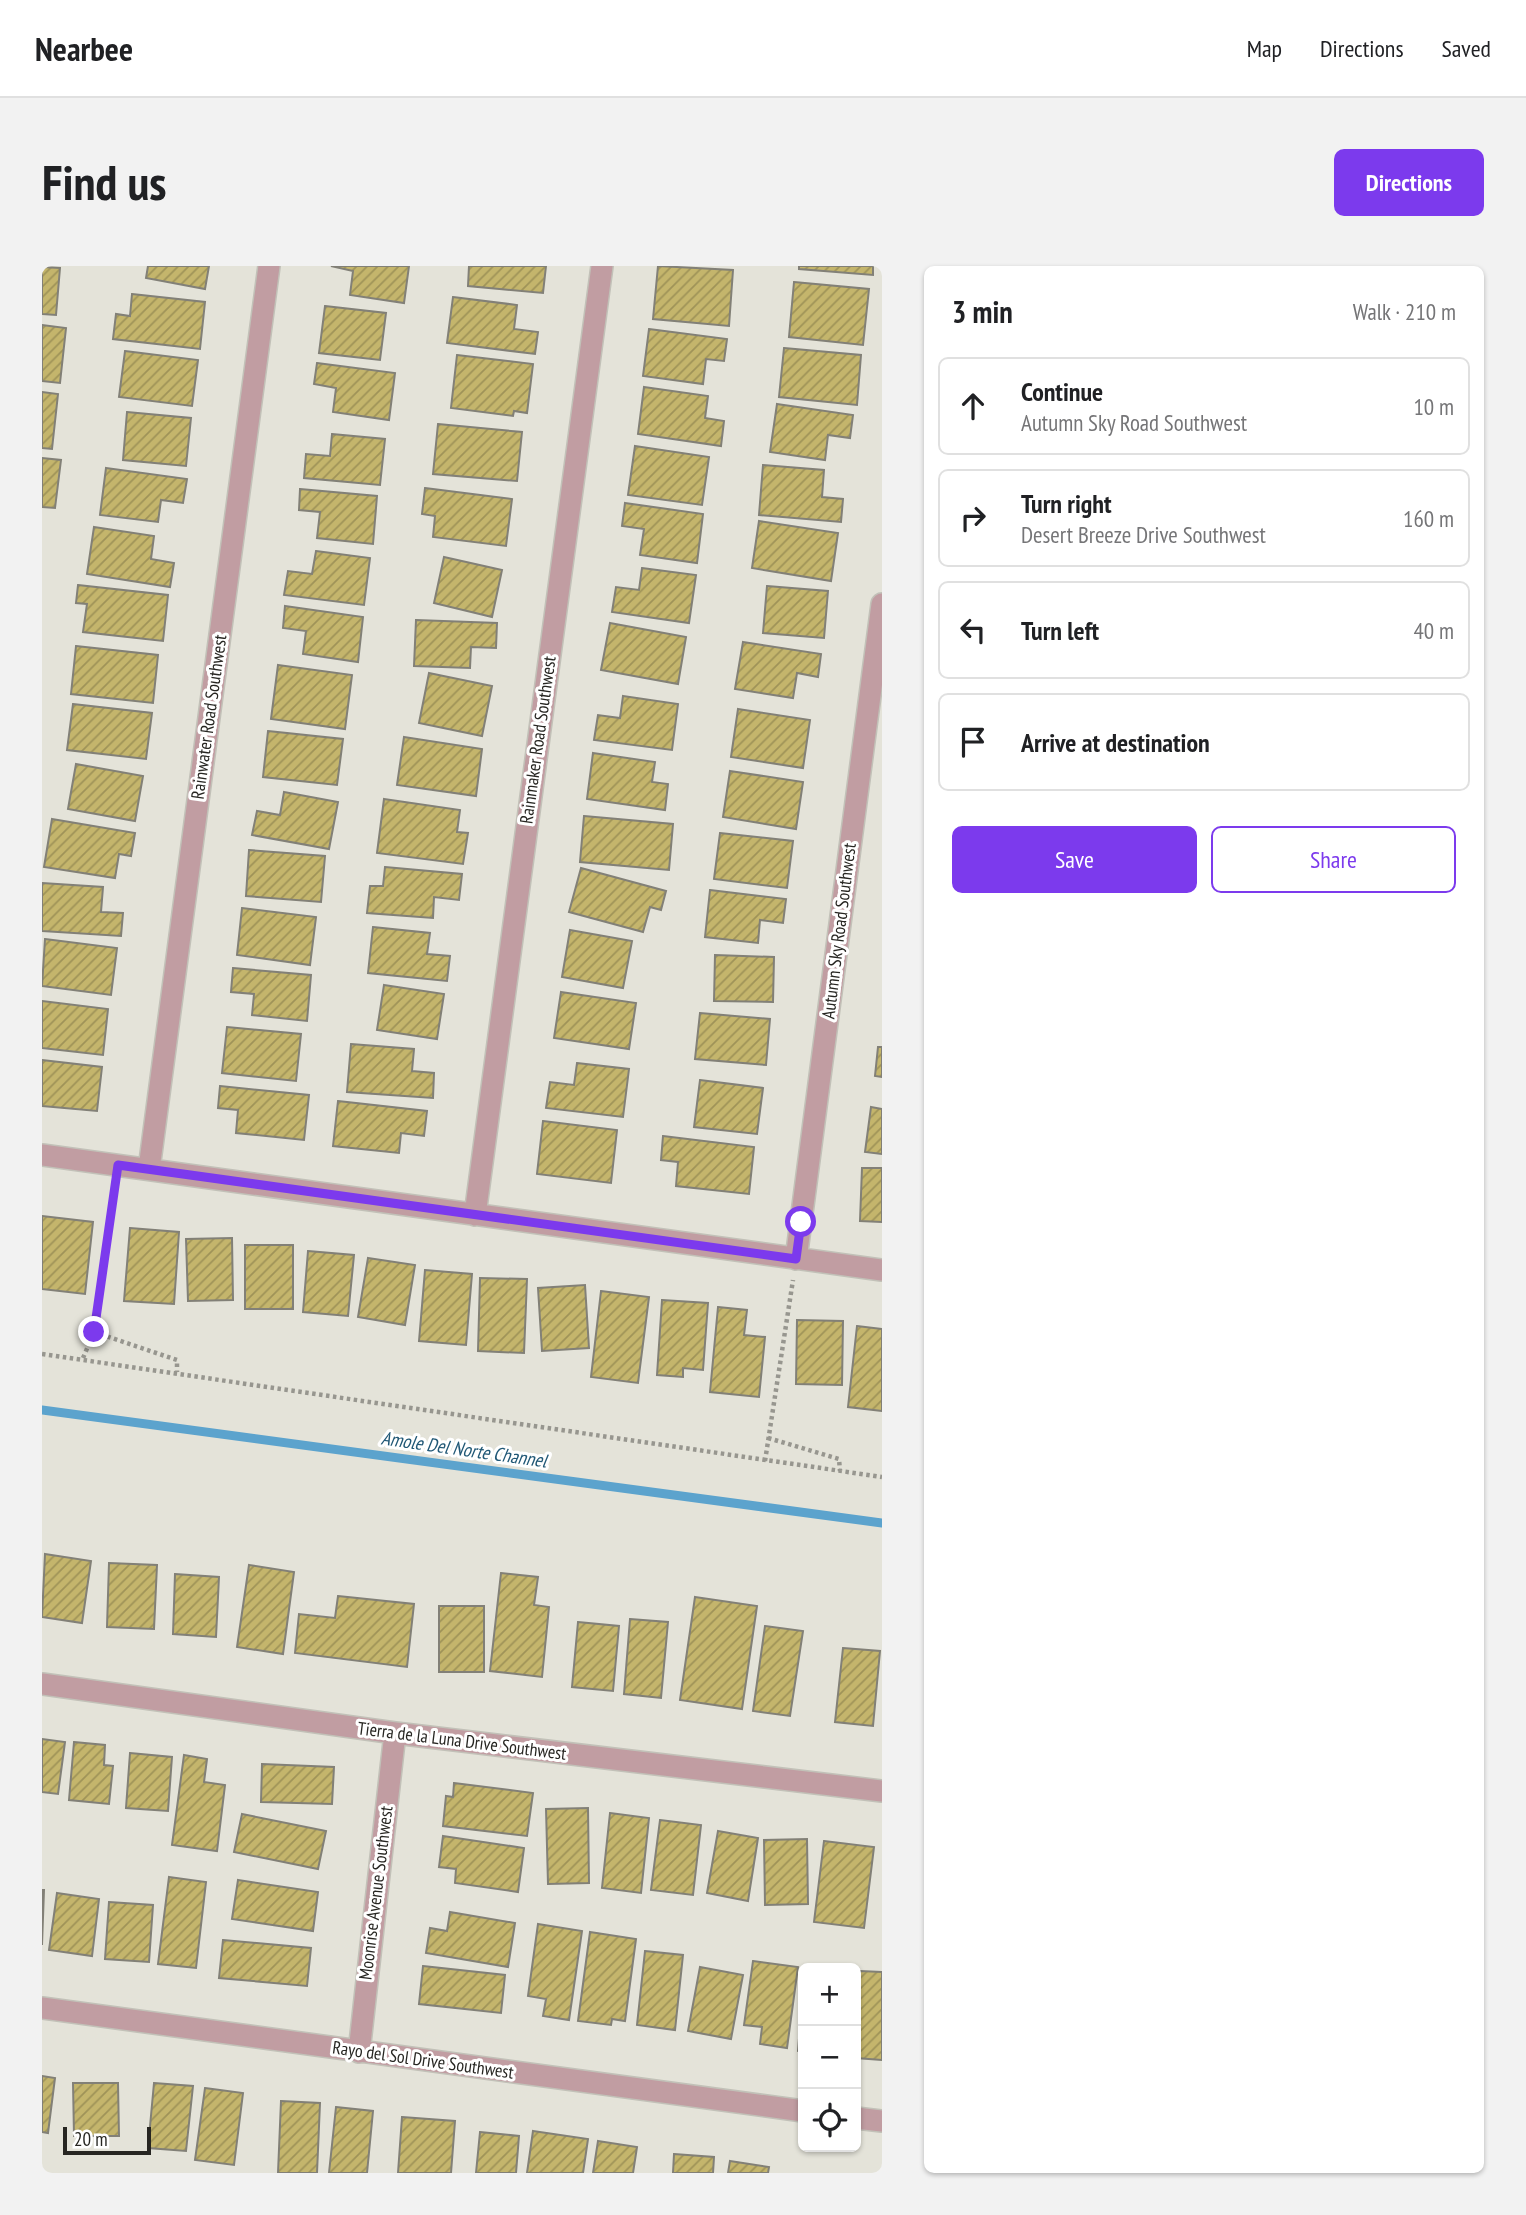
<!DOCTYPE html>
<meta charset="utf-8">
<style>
:root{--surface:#fff;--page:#f2f2f2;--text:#202124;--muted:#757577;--line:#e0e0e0;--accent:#7c3aed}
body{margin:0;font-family:"PT Sans Narrow",sans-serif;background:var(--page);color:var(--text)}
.controls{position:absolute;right:21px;bottom:21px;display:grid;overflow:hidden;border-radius:10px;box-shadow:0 2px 5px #0004}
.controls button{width:63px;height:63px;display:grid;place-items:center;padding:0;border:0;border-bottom:2px solid var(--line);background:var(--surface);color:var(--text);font:35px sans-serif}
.scale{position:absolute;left:21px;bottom:18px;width:88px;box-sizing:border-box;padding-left:7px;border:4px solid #272622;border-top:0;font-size:19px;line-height:24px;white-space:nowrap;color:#272622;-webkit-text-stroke:5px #fff;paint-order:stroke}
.stop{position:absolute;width:21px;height:21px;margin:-16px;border:5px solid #7c3aed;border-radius:50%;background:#fff}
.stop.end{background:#7c3aed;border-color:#fff;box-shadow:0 2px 7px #0008}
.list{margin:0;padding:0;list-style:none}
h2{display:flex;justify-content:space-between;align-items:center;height:91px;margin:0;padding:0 28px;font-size:30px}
h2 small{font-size:23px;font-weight:400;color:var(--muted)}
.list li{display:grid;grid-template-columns:46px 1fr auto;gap:21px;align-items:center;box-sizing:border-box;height:98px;margin:0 14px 14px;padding:0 14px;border:2px solid var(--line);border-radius:10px}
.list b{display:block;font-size:26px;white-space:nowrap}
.list p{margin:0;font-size:23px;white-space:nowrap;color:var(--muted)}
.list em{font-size:23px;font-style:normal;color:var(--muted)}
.actions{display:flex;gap:14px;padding:21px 28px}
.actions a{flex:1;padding:16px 0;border:2px solid var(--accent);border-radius:10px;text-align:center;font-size:24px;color:var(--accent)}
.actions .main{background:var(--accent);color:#fff}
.icon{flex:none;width:38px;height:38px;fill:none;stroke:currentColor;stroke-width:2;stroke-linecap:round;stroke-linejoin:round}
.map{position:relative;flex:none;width:840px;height:1907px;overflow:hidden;border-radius:10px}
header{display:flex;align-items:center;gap:42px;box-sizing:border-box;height:98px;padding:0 35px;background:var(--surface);border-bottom:2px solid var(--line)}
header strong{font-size:33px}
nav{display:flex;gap:38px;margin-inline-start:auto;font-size:24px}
.intro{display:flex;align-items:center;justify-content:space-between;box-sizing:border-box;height:168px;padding:0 42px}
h1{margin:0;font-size:49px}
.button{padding:18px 32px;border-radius:10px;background:var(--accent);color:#fff;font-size:24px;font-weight:700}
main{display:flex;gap:42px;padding:0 42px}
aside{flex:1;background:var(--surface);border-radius:10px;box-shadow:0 2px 5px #0004}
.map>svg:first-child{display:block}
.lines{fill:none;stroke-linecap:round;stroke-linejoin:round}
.stream{stroke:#5ca3cd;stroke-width:9}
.building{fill:url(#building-hatch);stroke:#828077;stroke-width:2}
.street-casing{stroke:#c2c1b8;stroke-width:24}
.path{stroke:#97968f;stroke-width:4.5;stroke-dasharray:3.5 3.5;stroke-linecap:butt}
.street{stroke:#c19da2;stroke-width:21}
.route{stroke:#7c3aed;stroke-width:9}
.labels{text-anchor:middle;stroke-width:6;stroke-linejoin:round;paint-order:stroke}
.street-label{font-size:18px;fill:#272622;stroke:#fff}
.water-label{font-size:19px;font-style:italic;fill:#215876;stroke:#fff}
</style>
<header>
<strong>Nearbee</strong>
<nav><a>Map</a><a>Directions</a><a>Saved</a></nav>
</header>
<div class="intro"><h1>Find us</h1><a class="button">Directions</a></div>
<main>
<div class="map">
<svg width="840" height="1907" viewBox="0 0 840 1907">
<defs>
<pattern id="building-hatch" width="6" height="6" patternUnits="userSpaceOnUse" patternTransform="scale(1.75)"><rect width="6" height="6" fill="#c4b56c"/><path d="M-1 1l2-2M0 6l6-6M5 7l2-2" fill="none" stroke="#9f9358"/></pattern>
</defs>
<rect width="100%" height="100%" fill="#e4e3d9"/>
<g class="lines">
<!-- stream -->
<path class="stream" d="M0 1144 840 1257"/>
</g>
<!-- building -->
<path class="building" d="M106 0H167L163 23 104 12Z
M289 0H367L362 37 308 29 311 5Z
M427 0H504L501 27 426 20Z
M616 0 691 4 687 60 611 53Z
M757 0H831V9L757 3Z
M0 1 18 2 14 49 0 48Z
M752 16 827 23 821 79 747 71Z
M90 28 163 36 158 83 71 73 74 48 88 50Z
M411 31 475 39 472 63 496 66 493 88 405 77Z
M283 40 344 47 338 94 277 87Z
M0 59 24 62 18 117 0 115Z
M607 63 685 73 682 95 664 93 661 118 601 110Z
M742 82 819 89 815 139 737 131Z
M83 85 156 94 150 140 77 131Z
M415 89 491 98 485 147 472 145 471 150 409 142Z
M275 97 353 107 347 154 291 146 294 122 272 118Z
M602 121 666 130 663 152 682 155 679 180 596 168Z
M0 126 16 128 10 183 0 182Z
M735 138 811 149 808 172 786 169 783 194 728 186Z
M85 146 149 152 144 200 81 194Z
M396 158 480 166 475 215 391 208Z
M290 168 343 173 338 219 262 212 264 188 288 190Z
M593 180 667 191 660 239 586 229Z
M0 192 19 194 13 242 0 241Z
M721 199 782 204 780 231 801 233 799 256 717 249Z
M64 202 145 213 141 237 119 234 116 256 58 249Z
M383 222 470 233 464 280 391 271 393 250 380 248Z
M258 223 335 230 331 278 275 272 278 246 257 244Z
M583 237 661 248 655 297 598 289 602 263 580 260Z
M717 255 796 267 789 315 710 302Z
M52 261 112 270 109 293 132 297 128 321 45 308Z
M274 285 328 292 322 339 242 329 246 305 270 308Z
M402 291 460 304 450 351 392 337Z
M600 302 654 309 647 357 570 346 574 321 597 324Z
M36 319 126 329 121 375 41 366 45 338 34 337Z
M725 320 786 325 782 372 721 367Z
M243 340 321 351 316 396 261 388 264 365 241 362Z
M374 354 455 357 454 382 429 381 428 402 372 400Z
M568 357 644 371 636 418 559 404Z
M701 376 779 388 776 411 755 407 751 432 693 423Z
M34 380 116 389 111 437 29 428Z
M236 399 310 409 303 463 229 453Z
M387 407 450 420 440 470 377 457Z
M581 430 636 438 630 484 552 474 556 449 578 452Z
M31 438 110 447 104 493 25 484Z
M696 443 768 454 761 502 689 491Z
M226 465 301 473 295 519 221 511Z
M362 471 440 483 434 530 355 519Z
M551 487 613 496 610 516 626 518 623 544 545 533Z
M34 498 101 510 93 555 26 543Z
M688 505 761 516 754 563 681 551Z
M242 526 296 536 287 583 210 569 215 545 238 549Z
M342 533 418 544 415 566 426 567 421 598 335 587Z
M542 550 631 558 627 604 538 596Z
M10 553 93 567 89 590 77 588 73 612 2 601Z
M678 567 751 575 745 622 672 613Z
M207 584 283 590 279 636 204 630Z
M343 601 420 608 417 634 392 631 391 652 325 647 328 620H341Z
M539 602 624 625 619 644 608 641 601 666 527 646Z
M0 617 61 621 59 646 81 647 79 670 0 665Z
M668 624 744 633 741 657 718 654 716 677 663 671Z
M200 642 274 651 268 699 195 689Z
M331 661 388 667 385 688 408 690 405 715 326 707Z
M528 664 590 675 581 722 520 711Z
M3 673 75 682 69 729 0 720Z
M673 689 732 691 731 736 672 735Z
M191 702 269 709 265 755 210 749 212 728 189 726Z
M342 719 402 728 395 773 335 764Z
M519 726 594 737 587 783 512 772Z
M0 735 66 743 61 789 0 782Z
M658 747 728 753 724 799 653 793Z
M185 761 259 768 254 815 180 807Z
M309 778 372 783 370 805 392 807 391 832 305 826Z
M836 781H840V811L833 810Z
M0 794 60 801 55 845 0 840Z
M535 797 587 803 581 851 504 842 508 816 532 819Z
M658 814 721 822 715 868 652 861Z
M178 820 267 829 262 874 194 867 196 844 176 842Z
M296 835 385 845 382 870 359 867 357 887 291 880Z
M829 841 840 843V888L823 886Z
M501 855 575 864 569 917 495 908Z
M621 870 712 881 707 928 634 920 636 896 619 894Z
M820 902H840V956L818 955Z
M0 950 51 956 43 1028 0 1023Z
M88 962 137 966 132 1038 82 1035Z
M190 972 191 1034 146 1035 144 973Z
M203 979H251V1043H203Z
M266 985 312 989 306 1050 261 1046Z
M326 992 373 999 363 1059 316 1051Z
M383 1004 430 1008 424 1079 377 1075Z
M438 1012 485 1013 482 1087 436 1085Z
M543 1019 547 1082 500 1085 496 1022Z
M559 1025 607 1031 596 1117 549 1111Z
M620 1034 666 1037 661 1104 641 1102V1111L615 1109Z
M676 1041 705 1044 702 1069 723 1071 717 1131 668 1126Z
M755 1054 801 1055 800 1119 754 1118Z
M815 1060 840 1063V1145L806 1141Z
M3 1288 49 1295 40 1357 0 1351Z
M67 1297 115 1299 112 1363 65 1361Z
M207 1299 252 1306 241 1388 195 1381Z
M459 1307 496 1311 492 1339 507 1341 500 1411 448 1405Z
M133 1308 177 1311 174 1371 131 1368Z
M296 1330 372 1338 365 1401 253 1387 257 1348 293 1352Z
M653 1331 715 1340 700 1443 638 1434Z
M397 1340H442V1406H397Z
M588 1353 626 1356 619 1432 582 1428Z
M536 1356 577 1360 571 1425 530 1421Z
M723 1360 761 1365 748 1450 711 1445Z
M801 1382 838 1385 831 1460 793 1456Z
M0 1473 23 1476 16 1528 0 1526Z
M32 1476 63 1479 62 1499 71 1500 67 1538 27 1534Z
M88 1487 130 1491 126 1545 84 1542Z
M142 1489 165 1493 162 1516 183 1519 175 1585 130 1579Z
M220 1498 292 1501 290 1538 219 1536Z
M412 1517 491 1527 485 1570 401 1560 404 1530 411 1531Z
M546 1542 547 1617 506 1618 504 1543Z
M568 1547 607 1552 599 1627 560 1622Z
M200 1548 284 1565 276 1603 192 1586Z
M618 1554 659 1559 651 1629 609 1624Z
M676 1565 716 1572 706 1635 665 1627Z
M401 1570 482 1582 476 1626 413 1617 414 1603 397 1601Z
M765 1573 766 1638 723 1639 722 1574Z
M782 1575 832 1581 822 1662 772 1656Z
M127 1611 164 1616 154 1702 116 1698Z
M196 1614 276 1626 271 1665 190 1653Z
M0 1624H2L0 1679Z
M15 1627 57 1633 50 1690 7 1684Z
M67 1636 111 1639 107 1696 63 1693Z
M408 1646 473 1657 466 1701 384 1687 388 1662 405 1665Z
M496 1658 540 1665 527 1754 501 1750 504 1733 486 1730Z
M548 1666 594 1673 583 1755 570 1753 569 1759 536 1755Z
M181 1674 269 1682 265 1720 177 1712Z
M603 1685 641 1689 633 1764 595 1759Z
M711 1695 756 1701 745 1782 718 1778 720 1761 702 1759Z
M381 1700 463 1709 459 1747 377 1738Z
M658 1701 701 1709 689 1773 646 1765Z
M818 1705 840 1706V1794L814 1792Z
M761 1721V1786L756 1785Z
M0 1810 13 1812 6 1867 0 1866Z
M31 1817H76L77 1870H32Z
M112 1817 151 1820 144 1885 106 1882Z
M163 1822 201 1827 192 1899 153 1894Z
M239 1835 278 1837 275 1907H236Z
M294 1841 331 1845 325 1907H287Z
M360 1851 413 1855 409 1907H356Z
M491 1865 546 1873 541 1907H485Z
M438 1866 477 1870 474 1907H434Z
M556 1875 595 1881 591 1907H551Z
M632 1888 672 1891 671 1907H631Z
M688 1895 727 1901 726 1907H686Z"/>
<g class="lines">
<defs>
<path id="street" d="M0 889 840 1004
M107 903 227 0
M433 949 560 0
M754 993 840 338
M0 1418 353 1467 840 1525
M0 1742 761 1845
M317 1786 353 1467
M814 1852 840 1855"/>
</defs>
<!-- street casing -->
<use href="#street" class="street-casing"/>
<!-- path -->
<path class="path" d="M52 1066 135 1094V1106
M0 1088 840 1211
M41 1092 52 1066 72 924
M726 1172 797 1193 798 1205
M723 1195 751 1014"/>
<!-- street -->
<use href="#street" class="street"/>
</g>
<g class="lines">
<!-- route -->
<path class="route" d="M52 1066 76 899 754 993 759 956"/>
</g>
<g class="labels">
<!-- street labels -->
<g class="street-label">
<text transform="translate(167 451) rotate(-82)" y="6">Rainwater Road Southwest</text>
<text transform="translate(496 474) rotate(-82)" y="6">Rainmaker Road Southwest</text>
<text transform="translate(797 665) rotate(-83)" y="6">Autumn Sky Road Southwest</text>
<text transform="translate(420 1475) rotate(7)" y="6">Tierra de la Luna Drive Southwest</text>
<text transform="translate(334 1627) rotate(-83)" y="6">Moonrise Avenue Southwest</text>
<text transform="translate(381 1794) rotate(8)" y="6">Rayo del Sol Drive Southwest</text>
</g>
<!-- water labels -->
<g class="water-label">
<text transform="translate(422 1183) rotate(8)" y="7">Amole Del Norte Channel</text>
</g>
</g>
</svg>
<div class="controls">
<button>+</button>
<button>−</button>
<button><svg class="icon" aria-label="locate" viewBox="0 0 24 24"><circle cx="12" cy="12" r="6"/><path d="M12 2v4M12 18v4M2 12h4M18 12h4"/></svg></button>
</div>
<div class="scale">20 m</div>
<div class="stop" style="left:759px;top:956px"></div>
<div class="stop end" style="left:52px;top:1066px"></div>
</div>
<aside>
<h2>3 min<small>Walk · 210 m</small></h2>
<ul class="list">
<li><svg class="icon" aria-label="ahead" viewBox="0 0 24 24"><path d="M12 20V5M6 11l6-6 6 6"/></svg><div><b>Continue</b><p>Autumn Sky Road Southwest</p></div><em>10 m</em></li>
<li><svg class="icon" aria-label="right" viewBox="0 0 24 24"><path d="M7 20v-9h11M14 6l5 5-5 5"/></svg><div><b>Turn right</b><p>Desert Breeze Drive Southwest</p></div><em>160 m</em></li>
<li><svg class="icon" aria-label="left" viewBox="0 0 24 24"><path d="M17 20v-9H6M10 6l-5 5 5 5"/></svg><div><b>Turn left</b></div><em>40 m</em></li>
<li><svg class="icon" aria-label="arrive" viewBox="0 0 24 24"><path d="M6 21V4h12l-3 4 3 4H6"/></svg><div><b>Arrive at destination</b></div></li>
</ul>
<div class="actions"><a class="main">Save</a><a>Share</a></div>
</aside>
</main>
